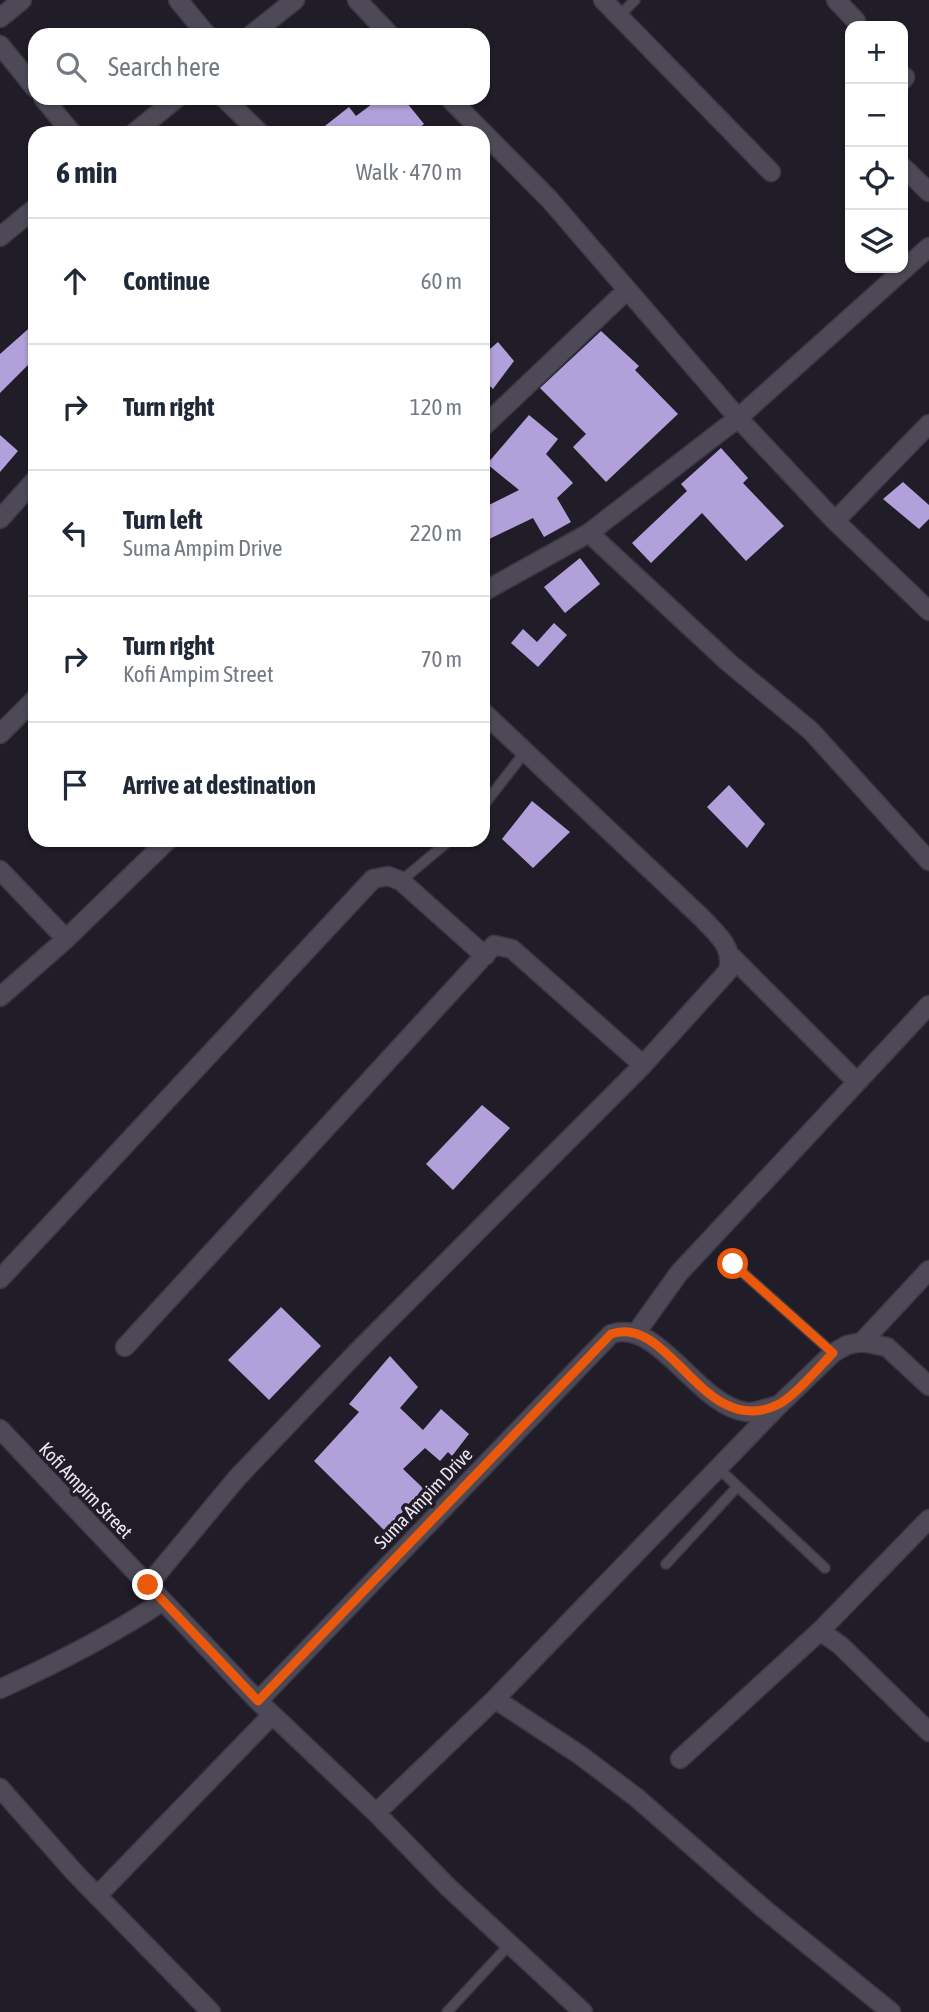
<!DOCTYPE html>
<meta charset="utf-8">
<style>
:root{--surface:#fff;--page:#f2f2f3;--text:#1f2937;--muted:#747a83;--line:#e0e1e3}
body{margin:0;font-family:"Asap Condensed",sans-serif;background:var(--page);color:var(--text)}
.controls{position:absolute;right:21px;top:21px;display:grid;overflow:hidden;border-radius:14px;box-shadow:0 2px 5px #0004}
.controls button{width:63px;height:63px;display:grid;place-items:center;padding:0;border:0;border-bottom:2px solid var(--line);background:var(--surface);color:var(--text);font:35px sans-serif}
.stop{position:absolute;width:21px;height:21px;margin:-16px;border:5px solid #ea580c;border-radius:50%;background:#fff}
.stop.end{background:#ea580c;border-color:#fff;box-shadow:0 2px 7px #0008}
.list{margin:0;padding:0;list-style:none}
h2{display:flex;justify-content:space-between;align-items:center;height:91px;margin:0;padding:0 28px;font-size:30px}
h2 small{font-size:23px;font-weight:400;color:var(--muted)}
.list li{display:grid;grid-template-columns:46px 1fr auto;gap:21px;align-items:center;box-sizing:border-box;height:126px;padding:0 28px;border-top:2px solid var(--line)}
.list b{display:block;font-size:26px;white-space:nowrap}
.list p{margin:0;font-size:23px;white-space:nowrap;color:var(--muted)}
.list em{font-size:23px;font-style:normal;color:var(--muted)}
.icon{flex:none;width:38px;height:38px;fill:none;stroke:currentColor;stroke-width:2;stroke-linecap:round;stroke-linejoin:round}
.map{position:relative;flex:none;width:929px;height:2012px;overflow:hidden}
.search{position:absolute;background:var(--surface);box-shadow:0 2px 5px #0004;left:28px;top:28px;width:462px;height:77px;display:flex;align-items:center;gap:18px;box-sizing:border-box;padding:0 24px;border-radius:21px;color:var(--muted);font-size:26px}
.panel{position:absolute;background:var(--surface);box-shadow:0 2px 5px #0004;left:28px;top:126px;width:462px;height:721px;border-radius:21px}
.map>svg:first-child{display:block}
.building{fill:#b2a0da}
.lines{fill:none;stroke-linecap:round;stroke-linejoin:round}
.service-casing{stroke:#3b3842;stroke-width:12}
.minor-casing{stroke:#3b3842;stroke-width:21}
.service{stroke:#4d4957;stroke-width:9}
.minor{stroke:#4d4957;stroke-width:18}
.route{stroke:#ea580c;stroke-width:9}
.labels{text-anchor:middle;stroke-width:7;stroke-linejoin:round;paint-order:stroke}
.street-label{font-size:19px;fill:#eae8f1;stroke:#201c28}
</style>
<div class="map">
<svg width="929" height="2012" viewBox="0 0 929 2012">
<rect width="100%" height="100%" fill="#201c28"/>
<!-- building -->
<path class="building" d="M380 98H403L424 124 413 133H316L349 107 356 116Z
M35 323V358L0 393V354Z
M601 331 639 366 635 370 678 414 606 482 573 447 586 434 540 388Z
M498 342 514 361 493 389 483 379V355Z
M529 415 558 439 546 454 573 483 557 498 571 522 544 537 533 518 483 542V508L519 490 487 464Z
M0 435 18 451 0 472Z
M721 448 748 478 743 483 784 526 746 561 702 513 651 563 632 543 687 491 681 484Z
M903 482 929 505V519L919 529 883 499Z
M580 558 600 584 565 613 544 587Z
M554 623 567 635 538 667 511 643 523 629 537 642Z
M729 785 765 824 747 848 707 807Z
M532 801 570 832 533 868 502 839Z
M482 1105 510 1128 453 1190 426 1164Z
M281 1307 321 1346 269 1400 228 1360Z
M390 1356 418 1387 400 1408 423 1430 441 1409 469 1434 452 1456 448 1452 440 1461 425 1448 403 1469 424 1489 385 1531 314 1461 359 1412 349 1404Z"/>
<g class="lines">
<defs>
<path id="service" d="M619 16 635 0
M483 806 525 752
M401 881 450 840
M733 1264 833 1353
M718 1468 825 1568
M666 1564 737 1487
M447 2012 510 1944"/>
<path id="minor" d="M178 0 207 35
M357 0 390 35
M603 0 771 172
M836 0 856 21
M0 18 22 0
M251 35 295 0
M0 45 35 88
M903 80 905 77
M43 98 72 133
M224 98 260 133
M449 98 550 200 738 418 835 521 929 611
M134 133 177 98
M903 167 929 192
M0 237 35 208
M483 427 626 291
M0 519 35 480
M835 521 929 424
M589 533 728 662 811 731 929 861
M483 592 589 533 738 418 929 247
M0 734 35 699
M0 870 66 939
M732 957 856 1081
M0 997 66 939 168 840
M0 1279 373 879 388 876 401 881 485 956
M636 1333 679 1273 929 1005
M862 1342 887 1347 929 1386
M125 1347 494 945 512 949 643 1065
M0 1429 258 1701 376 1813 447 1886 583 2012
M148 1585 237 1478 357 1352 643 1065 728 971C734 946 718 936 702 918L483 712
M820 1631 840 1645 929 1732
M0 1689C57 1663 111 1636 163 1601
M495 1699 580 1755 637 1798 764 1909 891 2012
M258 1701 611 1334C658 1317 698 1407 747 1412 756 1413 769 1407 779 1405
M680 1759 820 1631 929 1519
M0 1788 75 1873 211 2012
M376 1813 495 1699 779 1405 833 1353 847 1345 862 1342 929 1270
M97 1896 272 1715"/>
</defs>
<!-- service casing -->
<use href="#service" class="service-casing"/>
<!-- minor casing -->
<use href="#minor" class="minor-casing"/>
<!-- service -->
<use href="#service" class="service"/>
<!-- minor -->
<use href="#minor" class="minor"/>
</g>
<g class="lines">
<!-- route -->
<path class="route" d="M148 1585 258 1701 611 1334C670 1313 703 1440 777 1405 794 1397 819 1367 833 1353L733 1264"/>
</g>
<g class="labels">
<!-- street labels -->
<g class="street-label">
<text transform="translate(86 1490) rotate(46)" y="7">Kofi Ampim Street</text>
<text transform="translate(423 1498) rotate(-46)" y="7">Suma Ampim Drive</text>
</g>
</g>
</svg>
<div class="controls">
<button>+</button>
<button>−</button>
<button><svg class="icon" aria-label="locate" viewBox="0 0 24 24"><circle cx="12" cy="12" r="6"/><path d="M12 2v4M12 18v4M2 12h4M18 12h4"/></svg></button>
<button><svg class="icon" aria-label="layers" viewBox="0 0 24 24"><path d="M12 4l9 5-9 5-9-5zM3 14l9 5 9-5"/></svg></button>
</div>
<div class="stop" style="left:733px;top:1264px"></div>
<div class="stop end" style="left:148px;top:1585px"></div>
<div class="search"><svg class="icon" aria-label="search" viewBox="0 0 24 24"><circle cx="10" cy="10" r="6"/><path d="M15 15l6 6"/></svg>Search here</div>
<section class="panel">
<h2>6 min<small>Walk · 470 m</small></h2>
<ul class="list">
<li><svg class="icon" aria-label="ahead" viewBox="0 0 24 24"><path d="M12 20V5M6 11l6-6 6 6"/></svg><div><b>Continue</b></div><em>60 m</em></li>
<li><svg class="icon" aria-label="right" viewBox="0 0 24 24"><path d="M7 20v-9h11M14 6l5 5-5 5"/></svg><div><b>Turn right</b></div><em>120 m</em></li>
<li><svg class="icon" aria-label="left" viewBox="0 0 24 24"><path d="M17 20v-9H6M10 6l-5 5 5 5"/></svg><div><b>Turn left</b><p>Suma Ampim Drive</p></div><em>220 m</em></li>
<li><svg class="icon" aria-label="right" viewBox="0 0 24 24"><path d="M7 20v-9h11M14 6l5 5-5 5"/></svg><div><b>Turn right</b><p>Kofi Ampim Street</p></div><em>70 m</em></li>
<li><svg class="icon" aria-label="arrive" viewBox="0 0 24 24"><path d="M6 21V4h12l-3 4 3 4H6"/></svg><div><b>Arrive at destination</b></div></li>
</ul>
</section>
</div>
